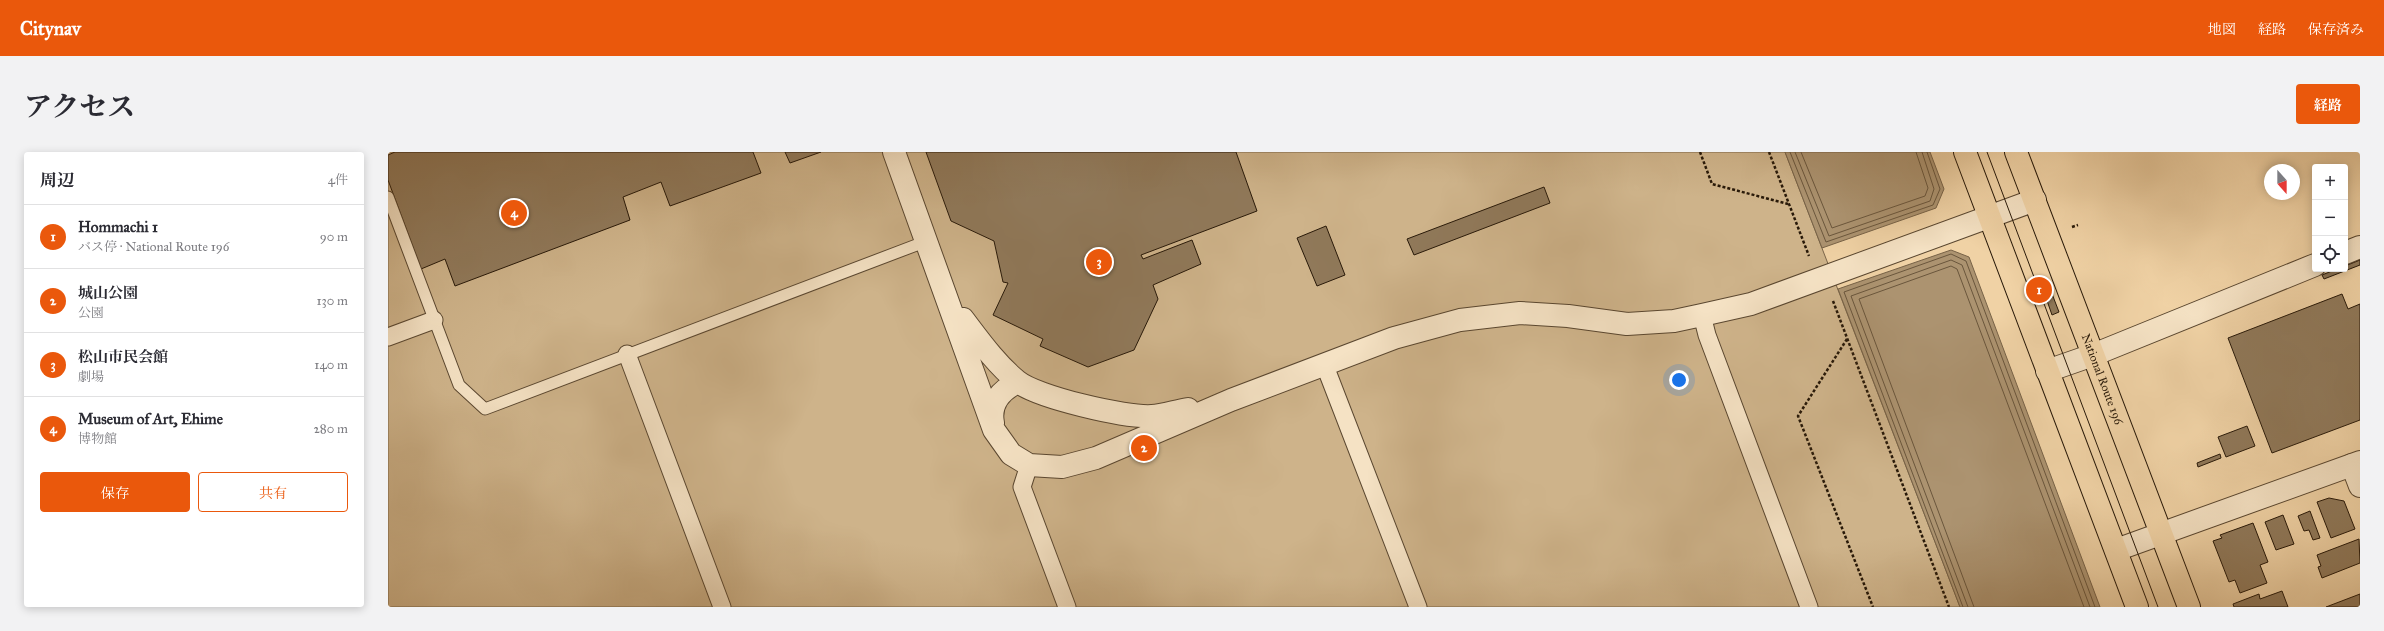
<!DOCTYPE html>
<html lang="ja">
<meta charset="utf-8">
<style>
:root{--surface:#fff;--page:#f2f2f3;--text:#2b2b33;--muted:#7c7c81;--line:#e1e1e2;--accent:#ea580c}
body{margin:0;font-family:"IM FELL Great Primer","Noto Serif JP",serif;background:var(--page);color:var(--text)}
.controls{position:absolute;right:12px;top:12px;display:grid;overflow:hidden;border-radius:4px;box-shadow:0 2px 10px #0003}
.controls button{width:36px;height:36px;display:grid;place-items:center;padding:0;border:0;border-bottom:1px solid var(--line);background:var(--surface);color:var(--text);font:20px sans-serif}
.compass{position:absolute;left:1876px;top:12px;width:36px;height:36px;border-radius:50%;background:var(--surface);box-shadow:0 2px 10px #0003;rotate:159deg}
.you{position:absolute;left:1291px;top:228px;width:14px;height:14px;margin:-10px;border:3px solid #fff;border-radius:50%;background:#1a73e8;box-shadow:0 0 0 6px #1a73e833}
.badge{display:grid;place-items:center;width:26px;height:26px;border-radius:50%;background:var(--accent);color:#fff;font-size:13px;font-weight:700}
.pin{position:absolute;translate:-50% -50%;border:2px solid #fff;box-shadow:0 1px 4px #0006}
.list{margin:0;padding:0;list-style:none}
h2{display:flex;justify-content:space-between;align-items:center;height:52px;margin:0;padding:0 16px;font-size:17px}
h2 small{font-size:13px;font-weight:400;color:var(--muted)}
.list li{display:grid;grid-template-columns:26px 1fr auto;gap:12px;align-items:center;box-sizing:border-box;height:64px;padding:0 16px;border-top:1px solid var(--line)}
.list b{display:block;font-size:15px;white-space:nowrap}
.list p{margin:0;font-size:13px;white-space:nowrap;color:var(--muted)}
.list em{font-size:13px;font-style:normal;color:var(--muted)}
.actions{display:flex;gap:8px;padding:12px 16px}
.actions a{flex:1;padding:9px 0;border:1px solid var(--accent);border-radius:4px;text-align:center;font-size:14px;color:var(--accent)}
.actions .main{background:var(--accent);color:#fff}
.icon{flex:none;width:22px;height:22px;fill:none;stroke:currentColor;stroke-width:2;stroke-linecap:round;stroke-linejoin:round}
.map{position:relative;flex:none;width:1972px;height:455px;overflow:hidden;border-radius:4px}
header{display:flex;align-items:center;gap:24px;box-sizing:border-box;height:56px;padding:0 20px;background:var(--accent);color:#fff}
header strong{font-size:19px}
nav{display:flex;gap:22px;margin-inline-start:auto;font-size:14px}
.intro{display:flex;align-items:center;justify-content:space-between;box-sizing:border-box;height:96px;padding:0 24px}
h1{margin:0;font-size:28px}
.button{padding:10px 18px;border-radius:4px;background:var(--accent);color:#fff;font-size:14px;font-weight:700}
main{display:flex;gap:24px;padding:0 24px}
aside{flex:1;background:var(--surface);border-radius:4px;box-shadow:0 2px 10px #0003}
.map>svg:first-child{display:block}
.green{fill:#ceb38a;stroke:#7b664a}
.water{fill:#ac9370;stroke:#776247}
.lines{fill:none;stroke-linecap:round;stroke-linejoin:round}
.shore{stroke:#6a563c;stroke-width:1}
.building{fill:#90795a;stroke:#281909}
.service-casing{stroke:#5a4730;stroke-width:13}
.pedestrian-casing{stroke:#5a4730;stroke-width:19}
.minor-casing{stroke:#5a4730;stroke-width:24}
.tertiary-casing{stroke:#5a4730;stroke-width:24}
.trunk-casing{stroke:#281909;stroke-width:24}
.path{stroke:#281909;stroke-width:2.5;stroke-dasharray:3 2;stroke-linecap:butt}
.service{stroke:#f5e2c4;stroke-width:11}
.pedestrian{stroke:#f5e2c4;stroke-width:17}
.minor{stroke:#f5e2c4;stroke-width:22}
.tertiary{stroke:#f5e2c4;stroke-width:22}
.trunk{stroke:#f0d2a5;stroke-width:22}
.tram{stroke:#281909;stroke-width:1}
.labels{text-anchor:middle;stroke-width:3.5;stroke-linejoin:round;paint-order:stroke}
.street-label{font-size:12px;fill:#281909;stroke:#f5e2c4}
</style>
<header>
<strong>Citynav</strong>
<nav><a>地図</a><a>経路</a><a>保存済み</a></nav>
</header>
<div class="intro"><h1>アクセス</h1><a class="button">経路</a></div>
<main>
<aside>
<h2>周辺<small>4件</small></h2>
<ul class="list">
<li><span class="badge">1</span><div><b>Hommachi 1</b><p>バス停 · National Route 196</p></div><em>90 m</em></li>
<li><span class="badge">2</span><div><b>城山公園</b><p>公園</p></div><em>130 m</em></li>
<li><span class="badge">3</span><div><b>松山市民会館</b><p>劇場</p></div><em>140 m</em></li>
<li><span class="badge">4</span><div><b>Museum of Art, Ehime</b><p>博物館</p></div><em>280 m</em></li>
</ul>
<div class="actions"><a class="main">保存</a><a>共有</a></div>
</aside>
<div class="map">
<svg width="1972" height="455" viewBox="0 0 1972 455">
<rect width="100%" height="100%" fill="#f0d2a5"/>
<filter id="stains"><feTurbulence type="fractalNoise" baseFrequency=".005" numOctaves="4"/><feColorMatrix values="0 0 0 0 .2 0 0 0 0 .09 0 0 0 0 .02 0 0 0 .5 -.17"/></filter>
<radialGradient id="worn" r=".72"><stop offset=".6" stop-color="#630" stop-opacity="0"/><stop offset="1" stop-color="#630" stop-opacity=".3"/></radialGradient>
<!-- green -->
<path class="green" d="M0 0H1397L1572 455H0Z"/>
<!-- water -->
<path class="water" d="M1397 0H1542L1556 37 1548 56 1434 96Z
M1563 98 1581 105 1712 455H1572L1450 137Z"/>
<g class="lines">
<!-- shore -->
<path class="shore" d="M1402 0 1438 90 1545 53 1552 37 1539 0
M1407 0 1441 84 1542 49 1546 37 1534 0
M1413 0 1444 76 1537 44 1540 36 1528 0
M1575 455 1456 140 1563 102 1578 109 1707 455
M1580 455 1463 144 1563 108 1574 113 1702 455
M1586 455 1471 147 1563 114 1569 117 1696 455"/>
</g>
<!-- building -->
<path class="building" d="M7 0H365L373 21 282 54 273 30 235 45 242 68 67 134 57 107 33 117 0 28V3Z
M397 0H433L402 11Z
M538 0H848L869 59 753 103 755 107 804 88 813 112 765 133 770 147 746 198 700 215 652 194 655 187 605 163 620 131 615 130 606 89 563 69Z
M1156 35 1162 51 1026 103 1019 87Z
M938 74 957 123 929 134 909 86Z
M1972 108V113L1936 127 1934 123 1949 117H1957V114Z
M1661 134 1671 160 1664 163 1655 137Z
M1954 142 1960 157 1972 152V268L1884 301 1840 186Z
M1859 274 1867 294 1838 305 1830 285Z
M1832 302 1833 306 1810 315 1809 311Z
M1941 346 1956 349 1967 377 1943 386 1929 350Z
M1922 359 1932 386 1925 388 1921 378 1916 379 1910 364Z
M1895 363 1906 392 1888 398 1877 370Z
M1865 371 1880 410 1872 413 1879 431 1852 441 1847 428 1841 430 1825 389 1834 386 1832 383Z
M1971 387 1972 411 1934 426 1930 415 1933 414 1929 403Z
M1894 439 1900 455H1846L1845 452 1871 442 1872 447Z
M1972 442V455H1938Z"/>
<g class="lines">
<defs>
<path id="service" d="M0 45 71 233 97 257 539 89"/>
<path id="pedestrian" d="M1314 163 1319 183 1421 455
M0 185 46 168
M239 202 334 455
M937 214 1030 455
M641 313 634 335 679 455"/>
<path id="minor" d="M1957 101 1972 95
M1659 219 1705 203 1927 113
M1964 313 1972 334"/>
<path id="tertiary" d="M506 0 606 278 623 302 641 313 674 315 708 306 843 248 1006 186 1072 168 1132 161 1180 164 1239 172 1286 169 1314 163 1363 152 1647 48
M575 167C591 188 608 212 629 229 648 245 738 266 764 264 775 263 788 259 800 257
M605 271C601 251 613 238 630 230
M1728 398 1972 310"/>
<g id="trunk">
<path d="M1577 0 1749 455"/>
<path id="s1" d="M1628 0 1801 455"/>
</g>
</defs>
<!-- service casing -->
<use href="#service" class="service-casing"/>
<!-- pedestrian casing -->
<use href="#pedestrian" class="pedestrian-casing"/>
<!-- minor casing -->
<use href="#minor" class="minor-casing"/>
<!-- tertiary casing -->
<use href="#tertiary" class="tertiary-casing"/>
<!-- trunk casing -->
<use href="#trunk" class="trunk-casing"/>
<!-- path -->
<path class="path" d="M1312 0 1324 32 1400 52
M1381 0 1421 104
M1684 75 1690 73
M1445 149 1561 455
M1459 187 1410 264 1485 455"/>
<!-- service -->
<use href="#service" class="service"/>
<!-- pedestrian -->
<use href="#pedestrian" class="pedestrian"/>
<!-- minor -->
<use href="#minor" class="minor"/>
<!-- tertiary -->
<use href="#tertiary" class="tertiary"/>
<!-- trunk -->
<use href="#trunk" class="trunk"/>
<!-- tram -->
<path class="tram" d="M1599 0 1770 455"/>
</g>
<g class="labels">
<!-- street labels -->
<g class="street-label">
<text dy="4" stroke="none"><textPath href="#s1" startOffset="243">National Route 196</textPath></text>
</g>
</g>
<rect width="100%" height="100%" filter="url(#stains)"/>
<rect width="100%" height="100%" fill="url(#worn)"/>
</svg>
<div class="controls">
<button>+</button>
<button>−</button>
<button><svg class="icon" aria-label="locate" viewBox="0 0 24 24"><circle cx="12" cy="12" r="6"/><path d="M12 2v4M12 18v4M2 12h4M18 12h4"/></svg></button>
</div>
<svg class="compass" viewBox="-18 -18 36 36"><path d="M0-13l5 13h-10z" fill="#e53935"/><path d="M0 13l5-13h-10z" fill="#7c7c81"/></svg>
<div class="you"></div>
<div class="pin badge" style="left:1651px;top:138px">1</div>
<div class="pin badge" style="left:756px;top:296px">2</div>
<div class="pin badge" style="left:711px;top:110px">3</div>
<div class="pin badge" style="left:126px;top:61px">4</div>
</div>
</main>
